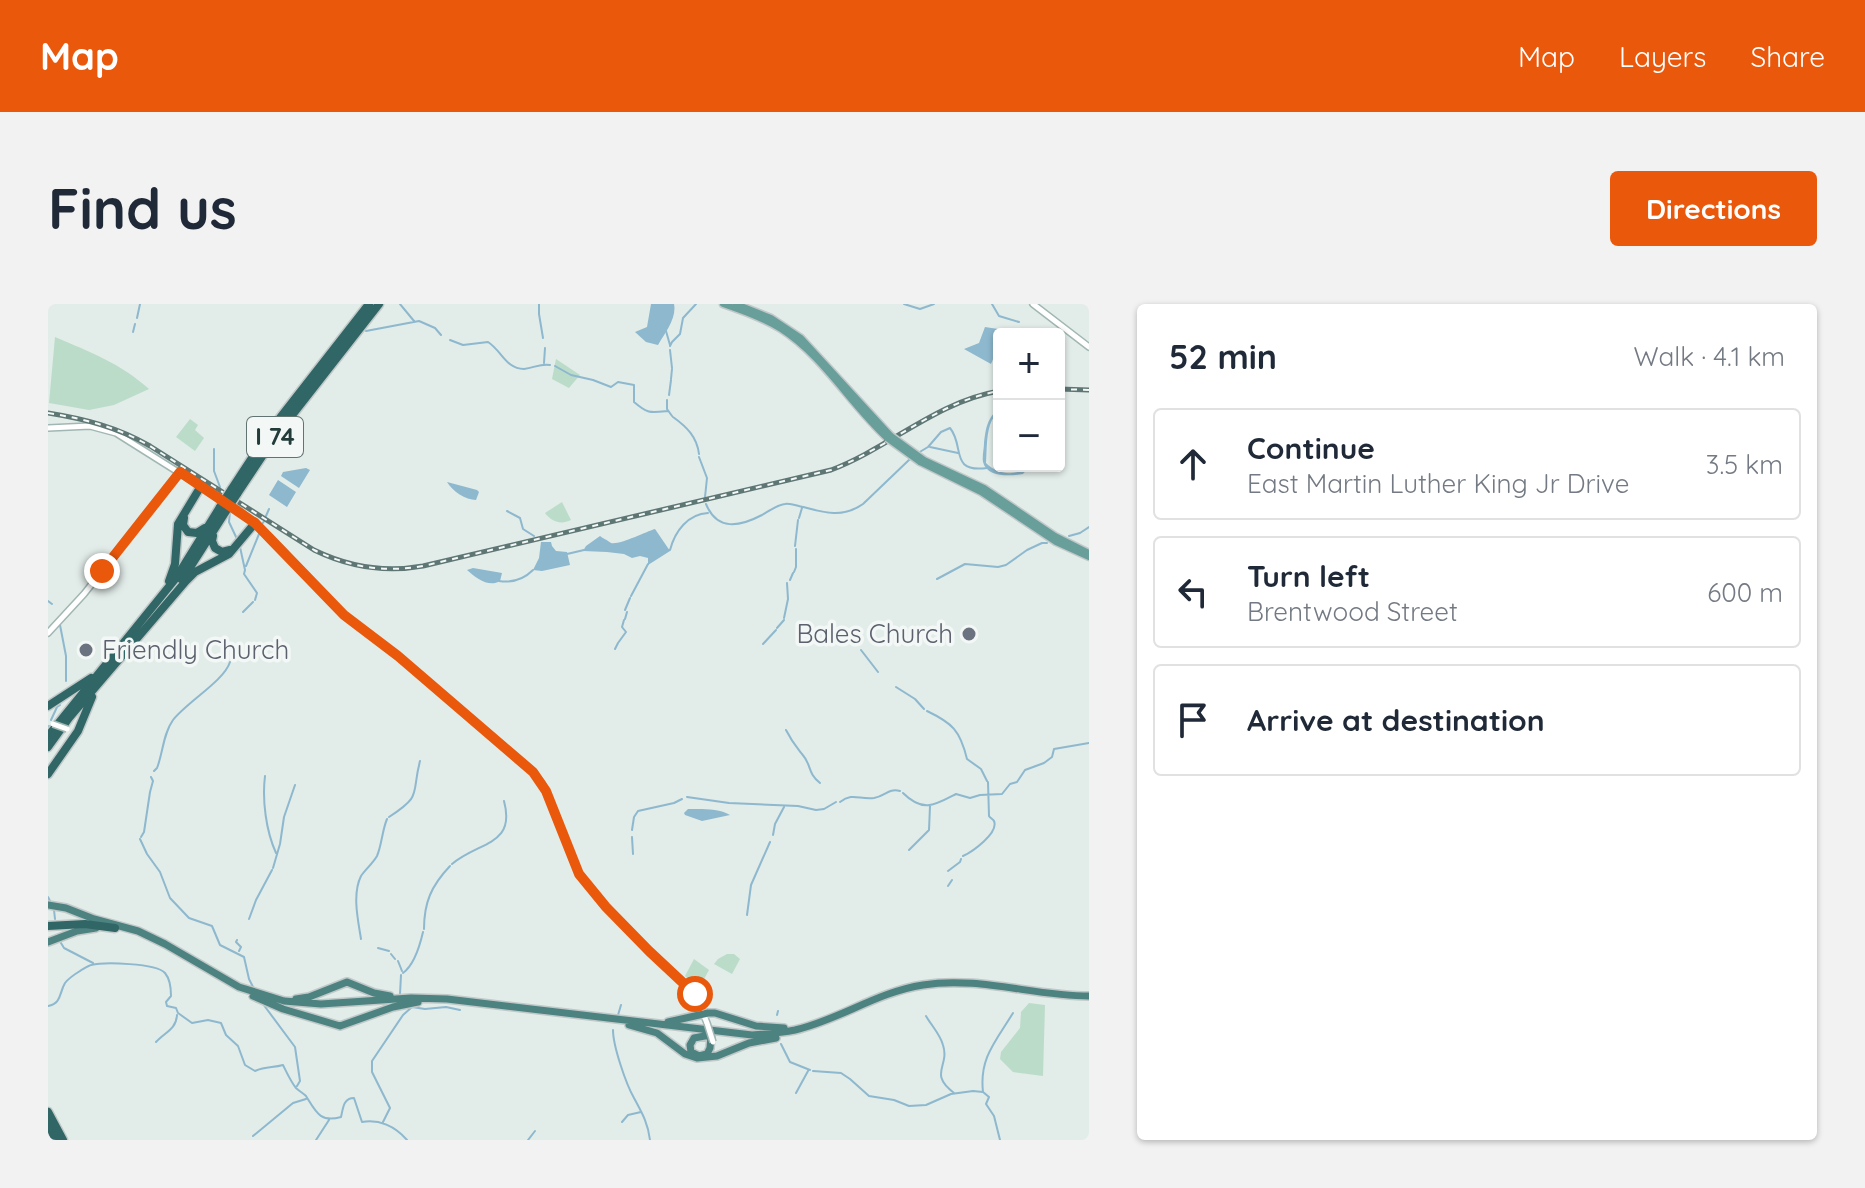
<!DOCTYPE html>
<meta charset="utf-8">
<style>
:root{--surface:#fff;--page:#f2f2f3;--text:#1f2937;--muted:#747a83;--line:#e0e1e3;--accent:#ea580c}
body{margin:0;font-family:Quicksand,sans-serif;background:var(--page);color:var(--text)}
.controls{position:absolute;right:24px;top:24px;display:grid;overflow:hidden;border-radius:8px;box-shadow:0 2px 6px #0004}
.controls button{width:72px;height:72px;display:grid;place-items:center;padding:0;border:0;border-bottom:2px solid var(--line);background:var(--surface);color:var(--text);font:40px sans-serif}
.stop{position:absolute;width:24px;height:24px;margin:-18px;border:6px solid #ea580c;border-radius:50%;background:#fff}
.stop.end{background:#ea580c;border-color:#fff;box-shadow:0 2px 8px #0008}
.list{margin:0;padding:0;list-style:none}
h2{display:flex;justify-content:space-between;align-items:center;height:104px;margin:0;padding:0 32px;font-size:34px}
h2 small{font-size:26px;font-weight:400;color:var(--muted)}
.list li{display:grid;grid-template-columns:52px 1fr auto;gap:24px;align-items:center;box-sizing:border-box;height:112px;margin:0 16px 16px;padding:0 16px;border:2px solid var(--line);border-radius:8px}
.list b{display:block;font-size:30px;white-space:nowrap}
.list p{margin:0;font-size:26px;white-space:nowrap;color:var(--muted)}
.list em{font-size:26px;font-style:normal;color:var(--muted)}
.icon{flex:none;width:44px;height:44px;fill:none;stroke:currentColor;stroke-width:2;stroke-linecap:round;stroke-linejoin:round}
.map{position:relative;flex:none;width:1041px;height:836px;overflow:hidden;border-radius:8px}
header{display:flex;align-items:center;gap:48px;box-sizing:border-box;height:112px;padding:0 40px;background:var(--accent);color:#fff}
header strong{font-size:38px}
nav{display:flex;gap:44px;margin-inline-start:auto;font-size:28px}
.intro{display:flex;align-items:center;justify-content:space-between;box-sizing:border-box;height:192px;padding:0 48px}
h1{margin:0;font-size:56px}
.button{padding:20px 36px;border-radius:8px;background:var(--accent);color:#fff;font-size:28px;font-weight:700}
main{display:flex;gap:48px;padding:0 48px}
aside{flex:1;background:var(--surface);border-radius:8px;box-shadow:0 2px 6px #0004}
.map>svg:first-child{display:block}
.green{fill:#bcdcca}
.water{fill:#8db8ce}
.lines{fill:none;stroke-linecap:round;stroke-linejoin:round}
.stream{stroke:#8db8ce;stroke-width:2}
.secondary-casing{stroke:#a1b7b3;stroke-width:8}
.primary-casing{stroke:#c1c8c8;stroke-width:9}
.trunk-casing{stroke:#c1c8c8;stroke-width:10}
.motorway-casing{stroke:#c1c8c8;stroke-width:11}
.secondary{stroke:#fff;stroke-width:5}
.primary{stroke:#699f9b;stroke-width:6}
.trunk{stroke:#4c8280;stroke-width:7}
.motorway{stroke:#306665;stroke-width:8}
.rail-casing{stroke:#5e7775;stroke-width:5}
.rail{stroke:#f3f8f6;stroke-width:2;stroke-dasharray:6;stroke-linecap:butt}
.secondary-bridge-casing{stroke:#a1b7b3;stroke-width:8;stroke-linecap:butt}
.primary-bridge-casing{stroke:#c1c8c8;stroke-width:9;stroke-linecap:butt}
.motorway-bridge-casing{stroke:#c1c8c8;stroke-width:11;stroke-linecap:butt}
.secondary-bridge{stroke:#fff;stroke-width:5}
.primary-bridge{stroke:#699f9b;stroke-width:6}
.motorway-bridge{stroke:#306665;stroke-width:8}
.route{stroke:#ea580c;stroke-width:10}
.worship-dot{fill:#6b7280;stroke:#f3f8f6;stroke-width:3}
.labels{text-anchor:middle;stroke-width:7;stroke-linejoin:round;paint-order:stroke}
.shield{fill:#f3f8f6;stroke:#617472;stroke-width:2}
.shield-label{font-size:24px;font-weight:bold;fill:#233c3a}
.worship-label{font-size:26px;fill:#5b616d;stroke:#f3f8f6;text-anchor:end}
</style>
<header>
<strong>Map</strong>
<nav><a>Map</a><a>Layers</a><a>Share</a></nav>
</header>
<div class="intro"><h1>Find us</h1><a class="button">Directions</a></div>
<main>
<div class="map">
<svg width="1041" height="836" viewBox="0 0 1041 836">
<rect width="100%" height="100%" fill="#e2ece9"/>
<!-- green -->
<path class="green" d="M7 33C42 48 72 59 101 85L66 101 41 106 1 99Z
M508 55 532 71 521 84 504 75Z
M142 115 150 121 147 126 156 134 147 147 128 133Z
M514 198 523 216C513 221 504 218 497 209Z
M679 650H686L692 655 684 670 666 660 670 655Z
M646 655 661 666 655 677 647 672 640 675 637 672Z
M981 699 997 701 995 772 965 768 952 755 953 748 972 724 973 708Z"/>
<!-- water -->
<path class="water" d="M603 0H626C629 14 617 29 610 41L598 38 587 28 599 23Z
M937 23 950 25 953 30H951V41L943 60 916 45 931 39Z
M951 104C950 109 947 112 944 116 938 128 939 146 938 159 951 172 969 172 982 162L975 170C963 172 939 174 935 158 934 152 936 145 936 139 938 123 939 115 951 104Z
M258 164 262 166 251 184 233 172 235 168Z
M230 176 248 188 239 203 221 191Z
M399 178 429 186 431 188 428 196C418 196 404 187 399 178Z
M607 225 622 247 600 261V254L592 252 584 254 576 250 559 248 535 247 538 242 552 232C553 233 562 238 563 239 572 241 597 228 607 225Z
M493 238H503L504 242 508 247 519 248 522 261 494 267 485 266 491 254Z
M425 264 454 269 452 277C441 284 428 274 419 266Z
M640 505C653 505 671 504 682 511L654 517 637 511 636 509Z"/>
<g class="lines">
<!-- stream -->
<path class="stream" d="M352 0 366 17
M491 0V10L495 34
M856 0 872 5 886 0
M944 0 951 12 971 18
M89 14 92 0
M318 27 371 17 387 24 393 31
M618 27 622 41
M85 28 87 20
M402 36 415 41 440 38C454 47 458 65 476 65 486 64 493 59 502 61
M622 42 624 38 632 30 635 14 648 0
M622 46 624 64
M496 59 497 44
M507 62 523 71 545 76 563 83 570 78 586 81V98C600 110 602 109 620 107
M623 75 624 65
M621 91 623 76
M619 96V105L624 112
M625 113C639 123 649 133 651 150
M882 143 910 149
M166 145V167L172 183
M870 149 880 143 893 128 902 124C917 142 901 169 939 164
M651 153 659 174 657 193
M173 188V191
M658 200C669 227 691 223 714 211 721 207 729 201 737 200 743 199 749 202 755 203 777 209 795 214 815 200L862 155
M182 207 181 218 189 235
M459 207 472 214 475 225 486 232
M218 212 221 205
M751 214 754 204
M214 220 217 216
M1021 232 1032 229 1041 223
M747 242 750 216
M192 243 197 266 196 270 209 289 207 296
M619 246H622C627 227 640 210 660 209
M519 250 536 246
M198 262 211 230
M746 268 748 263V245
M889 275 917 260 950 263 958 261 979 246 994 239H999
M742 276 745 269
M451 277C464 279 475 276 485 266
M583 292 600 260
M0 297 4 300
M577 306 582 294
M195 308 205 298
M736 314 740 295 739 279
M577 315 579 308
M12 321 18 352V377
M729 324 736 316
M715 340 728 326
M567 345 570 339 578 328 574 323 576 316
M813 346 830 368
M848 383 867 395 876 405
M879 407C904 419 912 426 919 455L933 465 939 477
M3 416 9 403 12 401
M0 423 1 422
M738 426C744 438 746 440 754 450 764 461 759 469 772 479
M106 467 109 464C115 449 115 430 125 416 139 398 176 377 182 358
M217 472C214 496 218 527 228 549
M855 489C875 509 887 501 908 490L922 494 932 491 954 490 962 480 969 478 977 466 996 459 1004 453 1006 445 1041 439
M639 493 681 499 750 502 768 506 776 505 788 498
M792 498C805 488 811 496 826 494 838 492 840 484 852 487
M341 513C375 491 363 491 372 457
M584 526 586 513 590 507 626 499 634 495
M725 531 727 520 736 503
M93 533 96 528 102 488 105 477 103 473
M584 533 585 550
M92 535 99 550 112 568 122 594 141 614 164 622 172 641 196 653 201 675 205 683
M861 546 881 526 882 502
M915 552C924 548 951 529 946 517 945 515 942 514 941 512L940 478
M404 560C431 537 468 542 456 497
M225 564 232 540 236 513 247 481
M900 567 912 558 913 555
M900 582 904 576
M0 593 2 597
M6 606 7 615
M699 611 703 581 722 538
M201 615 208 596 224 566
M376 625C376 599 383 582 402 562
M313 635C310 616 304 590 313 572 318 565 325 559 329 552 334 540 334 527 339 515
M189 636 188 638 193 643 191 647
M13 639 16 644 45 659
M330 644 341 647
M343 650 347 655
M350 657 354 667
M355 669C366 661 372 641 375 628
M352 690 353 671
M215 700 247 743 252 777 249 782
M0 702C14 699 11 689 17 679 21 674 27 670 32 667 33 666 42 661 43 661 56 658 108 659 117 669 122 675 123 684 123 692L118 698 119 702 128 704 130 709 144 719 160 716 173 719 178 731 190 742 197 761 207 767C218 762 225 764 235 761 238 767 243 778 248 784 251 787 255 789 258 792 268 808 272 819 293 813 295 805 295 794 306 794L314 818C331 815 347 822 359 836
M570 711 573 701
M729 711 730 707
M878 712C883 721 892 730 895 741 902 763 880 769 906 789
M565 726C565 742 578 780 586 794 594 809 600 819 602 836
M108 738C117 728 128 726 129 711
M733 740 742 758 762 766
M765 767 793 769 802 775 821 792 846 796 861 802 878 801 903 790 925 787 935 788
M748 789 760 767
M335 818 342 804 324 768V757L355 711 364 703 377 705 398 703 412 706
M574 818 580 811 593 808
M205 832 245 799 258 795
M268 836 281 816
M480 836 487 827
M952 836 946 812 938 800 941 793 935 788C931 754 948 737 965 709"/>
<defs>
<path id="secondary" d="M985 0 1041 43
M0 124 42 122 68 129 192 207 222 233 296 311 350 352 482 465 493 478 498 487 531 570 558 603 601 647 647 690 659 719
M0 329 36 290 132 168"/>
<path id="primary" d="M675 0C695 7 715 14 733 25 775 52 802 100 839 134
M688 0 723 14 753 34 843 132
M876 156 936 184 1007 232 1041 249
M872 158 933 188 1008 238 1041 253"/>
<path id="trunk" d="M0 601 18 604 46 615 90 627 117 640 191 683 236 697 273 700 363 694 399 695 704 731C718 730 732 729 747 726 791 716 829 688 875 681 930 672 986 692 1041 692
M0 638 29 627 48 624
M205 692 235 705 292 722 345 703 370 698
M248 695 261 693 299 678 326 689 342 692
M620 718 660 709H667L708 722 736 724
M581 721 609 729 637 750 649 754 669 752 701 739 728 734
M662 731 646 734 642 741 643 748 651 752 659 750 662 744 663 732"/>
<path id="motorway" d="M183 186 221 128 321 0
M189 190 227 133 331 0
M136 214 135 221 140 228 149 229 157 224
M165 232 164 237 167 244 174 248 182 246
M134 276 178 207
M121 277 127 260 130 220 153 182
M0 402 43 374
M0 432 128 274 172 203
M0 443 21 414 138 277 147 268 181 250 207 219
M0 470 30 427 44 393
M0 622 37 620 67 624
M0 808 15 836
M0 820 8 836"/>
</defs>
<!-- secondary casing -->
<use href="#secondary" class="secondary-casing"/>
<!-- primary casing -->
<use href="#primary" class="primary-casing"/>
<!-- trunk casing -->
<use href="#trunk" class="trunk-casing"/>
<!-- motorway casing -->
<use href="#motorway" class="motorway-casing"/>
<!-- secondary -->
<use href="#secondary" class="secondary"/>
<!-- primary -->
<use href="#primary" class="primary"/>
<!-- trunk -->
<use href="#trunk" class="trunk"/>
<!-- motorway -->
<use href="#motorway" class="motorway"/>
<defs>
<path id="rail" d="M1011 85 1041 86
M0 109C37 115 69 123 102 142L266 246C301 263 336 269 375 262L783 166C841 144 888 98 951 87"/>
</defs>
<!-- rail casing -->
<use href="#rail" class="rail-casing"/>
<!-- rail -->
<use href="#rail" class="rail"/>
<defs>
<path id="secondary-bridge" d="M5 420 19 425
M659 719 665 738"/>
<path id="primary-bridge" d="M843 132 876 156
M839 134 872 158"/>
<path id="motorway-bridge" d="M172 203 183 186
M178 207 189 190"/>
</defs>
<!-- secondary-bridge casing -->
<use href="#secondary-bridge" class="secondary-bridge-casing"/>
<!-- primary-bridge casing -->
<use href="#primary-bridge" class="primary-bridge-casing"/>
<!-- motorway-bridge casing -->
<use href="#motorway-bridge" class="motorway-bridge-casing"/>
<!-- secondary-bridge -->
<use href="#secondary-bridge" class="secondary-bridge"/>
<!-- primary-bridge -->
<use href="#primary-bridge" class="primary-bridge"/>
<!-- motorway-bridge -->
<use href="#motorway-bridge" class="motorway-bridge"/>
</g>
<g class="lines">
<!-- route -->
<path class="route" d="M54 267 132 168 207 219 296 311 350 352 485 468 498 487 531 570 558 603 601 647 647 690"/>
</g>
<!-- markers -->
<g class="worship-dot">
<circle cx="921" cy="330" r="8"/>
<circle cx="38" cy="346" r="8"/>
</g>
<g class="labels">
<!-- shield labels -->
<rect class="shield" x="199" y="113" width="56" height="40" rx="6"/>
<g class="shield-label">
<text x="227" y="141">I 74</text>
</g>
<!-- worship labels -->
<g class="worship-label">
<text x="905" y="339">Bales Church</text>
<text x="54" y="355" text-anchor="start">Friendly Church</text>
</g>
</g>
</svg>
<div class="controls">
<button>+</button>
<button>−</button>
</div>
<div class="stop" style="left:647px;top:690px"></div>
<div class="stop end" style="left:54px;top:267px"></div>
</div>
<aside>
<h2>52 min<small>Walk · 4.1 km</small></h2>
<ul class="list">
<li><svg class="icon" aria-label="ahead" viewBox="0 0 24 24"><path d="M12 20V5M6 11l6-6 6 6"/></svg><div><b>Continue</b><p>East Martin Luther King Jr Drive</p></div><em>3.5 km</em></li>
<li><svg class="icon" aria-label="left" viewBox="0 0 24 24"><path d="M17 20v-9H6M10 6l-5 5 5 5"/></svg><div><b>Turn left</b><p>Brentwood Street</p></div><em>600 m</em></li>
<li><svg class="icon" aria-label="arrive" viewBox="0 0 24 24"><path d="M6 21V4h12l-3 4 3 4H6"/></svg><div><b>Arrive at destination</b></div></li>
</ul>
</aside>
</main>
